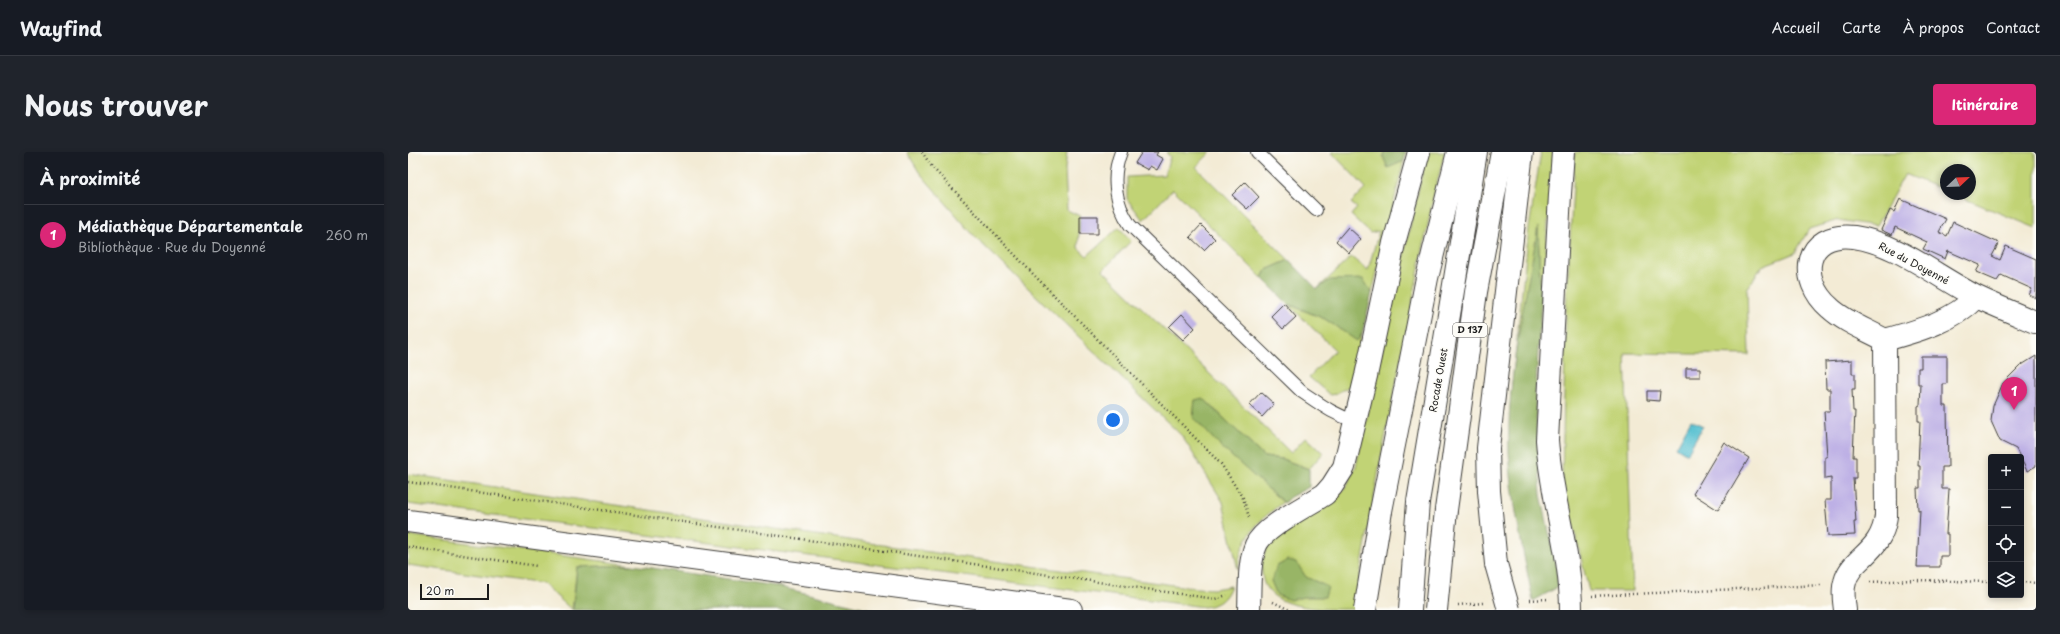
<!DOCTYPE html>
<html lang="fr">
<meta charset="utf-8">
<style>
:root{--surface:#171b24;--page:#20242c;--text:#f1f3f6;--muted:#9ea1a6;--line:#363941;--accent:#db2777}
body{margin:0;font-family:"Playpen Sans",sans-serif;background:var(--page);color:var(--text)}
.controls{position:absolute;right:12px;bottom:12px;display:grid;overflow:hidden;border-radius:4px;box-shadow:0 2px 6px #0003}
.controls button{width:36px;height:36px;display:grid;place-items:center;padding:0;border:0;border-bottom:1px solid var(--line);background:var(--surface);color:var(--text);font:20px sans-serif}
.compass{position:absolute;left:1532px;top:12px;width:36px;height:36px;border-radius:50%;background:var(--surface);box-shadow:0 2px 6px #0003;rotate:67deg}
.scale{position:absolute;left:12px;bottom:10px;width:69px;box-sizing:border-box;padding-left:4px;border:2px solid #1c1c1c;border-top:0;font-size:11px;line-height:14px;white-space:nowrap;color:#1c1c1c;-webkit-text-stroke:3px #fdfcf7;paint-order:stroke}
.you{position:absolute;left:705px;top:268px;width:14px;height:14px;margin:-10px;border:3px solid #fff;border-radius:50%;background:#1a73e8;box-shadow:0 0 0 6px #1a73e833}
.badge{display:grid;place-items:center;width:26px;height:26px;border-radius:50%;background:var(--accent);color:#fff;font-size:13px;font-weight:700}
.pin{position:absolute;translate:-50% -33px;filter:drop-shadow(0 1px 2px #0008)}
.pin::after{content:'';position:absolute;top:21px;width:14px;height:12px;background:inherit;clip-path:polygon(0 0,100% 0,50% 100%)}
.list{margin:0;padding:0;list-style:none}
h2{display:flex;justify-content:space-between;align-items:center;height:52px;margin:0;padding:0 16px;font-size:17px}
h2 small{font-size:13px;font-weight:400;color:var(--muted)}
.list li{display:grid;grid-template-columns:26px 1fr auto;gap:12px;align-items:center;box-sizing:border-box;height:60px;padding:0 16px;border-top:1px solid var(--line)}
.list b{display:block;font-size:15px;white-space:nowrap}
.list p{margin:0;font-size:13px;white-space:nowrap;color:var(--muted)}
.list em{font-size:13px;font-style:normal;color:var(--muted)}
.icon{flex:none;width:22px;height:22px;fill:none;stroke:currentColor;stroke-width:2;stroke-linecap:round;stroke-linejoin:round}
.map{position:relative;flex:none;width:1628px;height:458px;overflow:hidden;border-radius:4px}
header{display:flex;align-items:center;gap:24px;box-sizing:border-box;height:56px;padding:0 20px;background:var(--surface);border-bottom:1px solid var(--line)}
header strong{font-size:19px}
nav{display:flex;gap:22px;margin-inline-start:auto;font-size:14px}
.intro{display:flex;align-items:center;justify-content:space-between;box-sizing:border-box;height:96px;padding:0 24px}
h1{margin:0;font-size:28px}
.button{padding:10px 18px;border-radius:4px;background:var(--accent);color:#fff;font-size:14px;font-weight:700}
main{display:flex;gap:24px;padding:0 24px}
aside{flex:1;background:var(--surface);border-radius:4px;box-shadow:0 2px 6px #0003}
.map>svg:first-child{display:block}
.green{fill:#c1d375;stroke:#6e7848}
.forest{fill:#98b566;stroke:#5a6841}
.water{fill:#54bfd0;stroke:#386e76}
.building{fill:#bdb0e5}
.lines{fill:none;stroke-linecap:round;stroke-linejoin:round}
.lane-casing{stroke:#3c3b38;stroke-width:14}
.street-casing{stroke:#3c3b38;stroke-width:24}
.secondary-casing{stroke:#3c3b38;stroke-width:24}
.primary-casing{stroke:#3c3b38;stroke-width:24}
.highway-casing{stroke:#3c3b38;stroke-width:24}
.path{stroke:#3c3b38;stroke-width:2.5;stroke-dasharray:1 3;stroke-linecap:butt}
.lane{stroke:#fff;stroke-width:12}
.street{stroke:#fff;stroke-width:22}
.secondary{stroke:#fff;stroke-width:22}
.primary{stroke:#fff;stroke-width:22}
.highway{stroke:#fff;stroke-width:22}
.primary-bridge-casing{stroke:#3c3b38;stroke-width:24;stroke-linecap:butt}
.highway-bridge-casing{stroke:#3c3b38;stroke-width:24;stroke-linecap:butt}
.primary-bridge{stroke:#fff;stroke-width:22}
.highway-bridge{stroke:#fff;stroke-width:22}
.labels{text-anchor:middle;stroke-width:3;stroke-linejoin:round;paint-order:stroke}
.shield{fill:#fdfcf7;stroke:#605f5e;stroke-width:1}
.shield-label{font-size:9px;font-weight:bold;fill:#1c1c1c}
.street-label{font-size:10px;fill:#1c1c1c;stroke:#fdfcf7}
</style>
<header>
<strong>Wayfind</strong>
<nav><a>Accueil</a><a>Carte</a><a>À propos</a><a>Contact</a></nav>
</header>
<div class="intro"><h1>Nous trouver</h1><a class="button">Itinéraire</a></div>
<main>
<aside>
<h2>À proximité<small></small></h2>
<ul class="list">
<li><span class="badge">1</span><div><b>Médiathèque Départementale</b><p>Bibliothèque · Rue du Doyenné</p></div><em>260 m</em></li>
</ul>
</aside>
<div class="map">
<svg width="1628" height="458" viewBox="0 0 1628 458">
<rect width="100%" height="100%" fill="#fdfcf7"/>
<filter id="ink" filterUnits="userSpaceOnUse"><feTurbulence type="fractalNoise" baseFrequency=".025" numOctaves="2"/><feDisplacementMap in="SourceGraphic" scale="8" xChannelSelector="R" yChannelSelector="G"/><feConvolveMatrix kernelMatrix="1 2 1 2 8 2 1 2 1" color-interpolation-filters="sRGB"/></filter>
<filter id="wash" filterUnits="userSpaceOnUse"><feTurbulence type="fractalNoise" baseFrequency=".012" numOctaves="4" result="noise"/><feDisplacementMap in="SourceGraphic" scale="16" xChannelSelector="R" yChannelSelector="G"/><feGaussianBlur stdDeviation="0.9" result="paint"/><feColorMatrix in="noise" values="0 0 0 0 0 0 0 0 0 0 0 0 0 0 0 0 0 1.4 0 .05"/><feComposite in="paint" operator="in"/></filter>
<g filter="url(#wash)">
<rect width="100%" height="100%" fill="#f3ebd5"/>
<!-- green -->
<path class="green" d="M499 0H659L657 17 659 58 672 64 670 96 679 104 711 75 723 89 695 118 883 301 898 285 915 301 901 317 874 307 856 305 795 246 882 345C855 365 833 381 830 418L815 350 774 284 568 86 511 20Z
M758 0H803L788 15 881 108 858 118 854 126 765 37 735 68 719 47V25L756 23 762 5Z
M923 0H998L964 141 909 137 943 105 960 118 971 79 962 81 943 63 949 56 943 51 958 36Z
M1019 0H1037L1026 42 973 306 946 457C914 458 855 458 854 421 853 408 858 393 867 385 886 368 918 357 935 338 941 332 944 321 948 314Z
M1133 0H1146L1133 152 1130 78 1104 232 1121 76Z
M1167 0H1628V76L1545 42H1562V18H1538V39L1497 22 1468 74 1430 68 1401 77 1387 101 1354 114 1339 137 1341 203 1217 201 1225 439H1181L1154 328 1158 157Z
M880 152 917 167 949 188 954 182 942 234 927 242 922 243 901 225 927 198Z
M0 322 555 405 788 436 806 437 823 434C817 448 811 453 796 455L0 352Z
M0 383 224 413 169 415 164 458 135 432 0 413Z"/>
<!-- forest -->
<path class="forest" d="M976 0H998L996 9 980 16 975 5Z
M1130 75 1133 152 1127 247 1133 343 1148 412 1150 435 1125 449C1115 399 1104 350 1101 300 1098 228 1118 146 1130 75Z
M881 108 909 137 922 128 955 127 964 141 954 182 949 189 917 167 880 152 854 126 858 118Z
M795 246 856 305 874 307 901 317V335L882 345 876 351 811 293 785 265 787 248Z
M880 408 888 410 898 425 920 435 917 445H896L882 448 869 443 863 429 869 414Z
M224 413 368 434 466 458H165L169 415Z"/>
<!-- water -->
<path class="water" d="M1283 268 1295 274 1279 302 1268 295Z"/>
<g id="blocks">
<!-- building -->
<path class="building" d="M734 0H750L748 3 755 7 749 18 742 14 740 18 727 11Z
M837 30 851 45 839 57 824 43Z
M1492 47 1538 67 1531 80 1539 84 1545 70 1591 91 1584 104 1592 108 1598 94 1628 107V146L1621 143 1624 137 1593 123 1589 129 1568 120 1572 113 1540 99 1537 107 1515 97 1519 90 1487 75 1484 83 1473 78 1482 58 1486 60Z
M672 64H690V82H672Z
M793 73 807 87 796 98 782 85Z
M940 75 953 87 941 101 928 89Z
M876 151 888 165 875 177 863 164Z
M774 162 787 176 775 188 761 175Z
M1513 204H1539V232H1535V254H1539L1540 315H1534V337H1541L1538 382H1540V404H1532V415H1509L1512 358H1510L1509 336H1512V314H1510L1512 269H1510V254L1512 253 1513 232H1510V216H1513Z
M1628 204V314L1619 319 1608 297 1592 289 1583 269 1585 254 1595 231 1612 214Z
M1444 208V222H1447V237H1444L1445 259H1447L1445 305H1448V326H1445L1448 370H1446L1447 383 1420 384 1417 348H1423V326L1417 327V305H1419L1416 259H1422V237H1418L1417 210Z
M1278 216H1292V225H1278Z
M1239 239H1252L1251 249 1239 248Z
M853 240 866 252 854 265 841 253Z
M1316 290 1341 306 1310 358 1285 342Z"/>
</g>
</g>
<g filter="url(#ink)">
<use href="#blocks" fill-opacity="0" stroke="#3c3b38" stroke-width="1"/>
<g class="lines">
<defs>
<path id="lane" d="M713 0C703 25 707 51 722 73L894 240C912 252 926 263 947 269
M849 0 908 58"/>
<path id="street" d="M1155 0 1152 42 1139 288C1143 346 1163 400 1163 458
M1477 188C1509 179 1546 169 1568 145
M841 458C842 438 840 412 848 393 856 375 899 354 917 342L924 334 936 315 958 224 986 91 1011 0
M1437 458C1436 449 1434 439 1437 430 1443 405 1474 401 1478 364L1477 188C1459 178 1437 170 1422 156 1389 128 1396 79 1446 85 1489 91 1531 126 1569 145 1588 154 1608 162 1627 170"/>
<path id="secondary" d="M0 369 663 458"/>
<path id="primary" d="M1010 350 1068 0
M1038 358 1068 140 1094 0"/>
<path id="highway" d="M973 359 1019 126 1050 0
M1088 412 1081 339 1080 296 1114 0"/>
</defs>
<!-- lane casing -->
<use href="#lane" class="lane-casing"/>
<!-- street casing -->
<use href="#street" class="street-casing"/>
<!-- secondary casing -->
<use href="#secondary" class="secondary-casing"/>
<!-- primary casing -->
<use href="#primary" class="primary-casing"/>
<!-- highway casing -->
<use href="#highway" class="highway-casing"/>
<!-- path -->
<path class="path" d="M514 0 524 15 626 123 813 312 835 346 841 365
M0 330 807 447 819 443
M0 395 129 414
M1462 430 1506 428 1583 430
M1613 430 1628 431
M1184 444 1413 433
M1122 448 1141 447
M865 450 882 458
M1050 453 1075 451"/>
<!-- lane -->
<use href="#lane" class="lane"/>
<!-- street -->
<use href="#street" class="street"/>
<!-- secondary -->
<use href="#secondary" class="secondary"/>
<!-- primary -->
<use href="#primary" class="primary"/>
<!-- highway -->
<use href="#highway" class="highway"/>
<defs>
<path id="primary-bridge" d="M1002 458 1010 350
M1028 458 1038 358"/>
<path id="highway-bridge" d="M1088 412 1101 458
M957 458 973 359"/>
</defs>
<!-- primary-bridge casing -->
<use href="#primary-bridge" class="primary-bridge-casing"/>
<!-- highway-bridge casing -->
<use href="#highway-bridge" class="highway-bridge-casing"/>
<!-- primary-bridge -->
<use href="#primary-bridge" class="primary-bridge"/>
<!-- highway-bridge -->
<use href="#highway-bridge" class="highway-bridge"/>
</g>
</g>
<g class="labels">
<!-- shield labels -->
<rect class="shield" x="1045" y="171" width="34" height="14" rx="3"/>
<g class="shield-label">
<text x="1062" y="181">D 137</text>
</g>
<!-- street labels -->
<g class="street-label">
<text transform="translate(1506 111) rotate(28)" y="4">Rue du Doyenné</text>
<text transform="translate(1030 228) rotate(-80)" y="4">Rocade Ouest</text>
</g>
</g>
</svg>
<div class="controls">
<button>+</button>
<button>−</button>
<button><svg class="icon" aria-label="locate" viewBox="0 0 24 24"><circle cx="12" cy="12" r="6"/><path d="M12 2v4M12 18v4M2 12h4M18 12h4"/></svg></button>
<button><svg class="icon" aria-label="layers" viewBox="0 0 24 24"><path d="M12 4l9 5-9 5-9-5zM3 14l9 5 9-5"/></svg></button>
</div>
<svg class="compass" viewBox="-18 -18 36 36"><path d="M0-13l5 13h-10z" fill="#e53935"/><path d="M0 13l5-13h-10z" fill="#9ea1a6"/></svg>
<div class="scale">20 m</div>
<div class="you"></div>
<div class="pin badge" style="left:1606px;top:258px">1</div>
</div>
</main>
